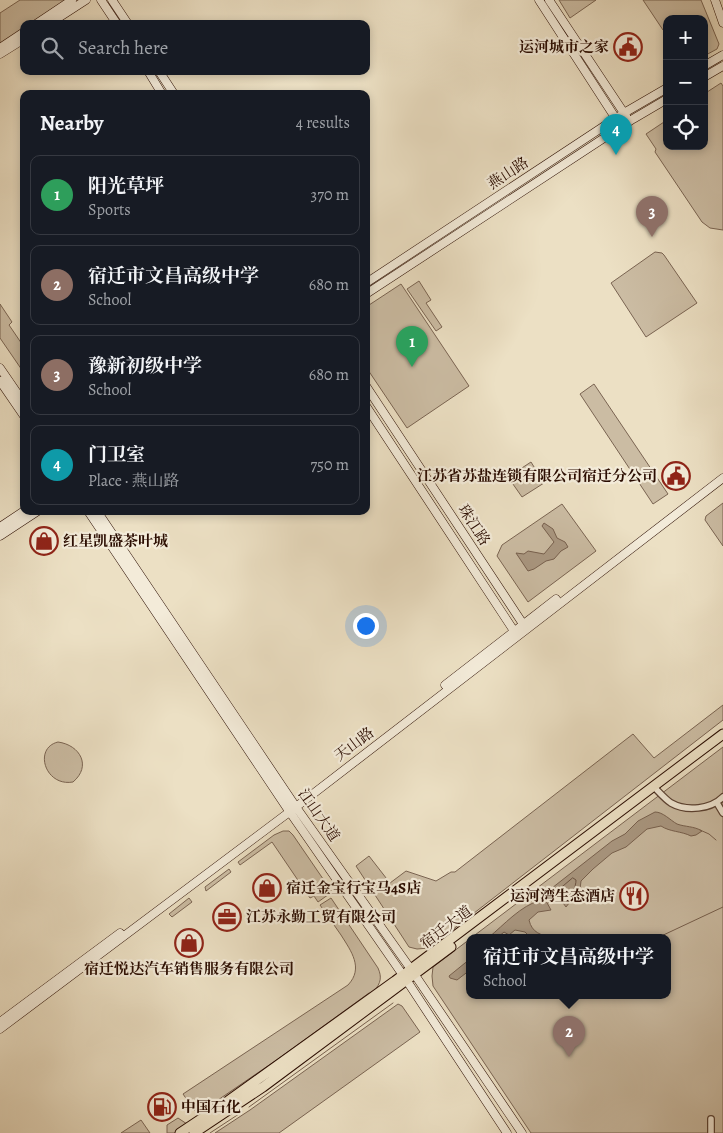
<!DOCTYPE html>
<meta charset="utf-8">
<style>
:root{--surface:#171b24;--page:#20242c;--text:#f1f3f6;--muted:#9ea1a6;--line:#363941;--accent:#db2777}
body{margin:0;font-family:Alegreya,"Noto Serif SC",serif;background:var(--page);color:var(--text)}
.controls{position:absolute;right:15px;top:15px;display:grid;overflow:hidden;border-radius:10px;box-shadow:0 2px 8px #0003}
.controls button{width:45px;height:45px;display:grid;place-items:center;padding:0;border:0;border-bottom:1px solid var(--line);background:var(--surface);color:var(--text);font:25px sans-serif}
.you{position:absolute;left:365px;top:625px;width:18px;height:18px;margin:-12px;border:4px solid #fff;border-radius:50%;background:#1a73e8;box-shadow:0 0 0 8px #1a73e833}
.badge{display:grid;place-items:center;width:32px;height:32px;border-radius:50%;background:var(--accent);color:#fff;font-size:16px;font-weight:700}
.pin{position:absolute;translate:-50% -41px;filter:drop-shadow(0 1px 2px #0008)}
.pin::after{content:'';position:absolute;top:26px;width:18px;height:15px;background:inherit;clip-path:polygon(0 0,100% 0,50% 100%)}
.popup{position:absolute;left:466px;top:934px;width:205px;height:65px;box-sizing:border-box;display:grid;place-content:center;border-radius:10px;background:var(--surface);filter:drop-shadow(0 1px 4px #0005);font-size:16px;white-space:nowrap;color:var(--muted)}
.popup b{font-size:19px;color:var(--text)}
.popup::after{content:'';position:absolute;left:50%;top:100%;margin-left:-10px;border:10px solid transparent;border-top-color:var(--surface)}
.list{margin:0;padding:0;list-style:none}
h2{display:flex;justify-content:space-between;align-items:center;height:65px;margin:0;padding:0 20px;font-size:21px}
h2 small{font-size:16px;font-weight:400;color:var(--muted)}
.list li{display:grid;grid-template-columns:32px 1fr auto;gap:15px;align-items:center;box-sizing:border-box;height:80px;margin:0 10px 10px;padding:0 10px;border:1px solid var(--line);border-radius:10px}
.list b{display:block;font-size:19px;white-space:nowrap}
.list p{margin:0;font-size:16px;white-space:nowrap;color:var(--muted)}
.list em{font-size:16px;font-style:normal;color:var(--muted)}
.icon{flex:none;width:28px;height:28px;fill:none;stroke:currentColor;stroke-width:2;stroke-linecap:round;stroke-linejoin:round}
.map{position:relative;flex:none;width:723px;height:1133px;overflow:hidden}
.search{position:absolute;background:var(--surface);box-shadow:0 2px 8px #0003;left:20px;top:20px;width:350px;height:55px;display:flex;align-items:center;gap:12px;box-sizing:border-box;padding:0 18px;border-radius:10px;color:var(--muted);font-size:19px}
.panel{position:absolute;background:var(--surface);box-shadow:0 2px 8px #0003;left:20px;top:90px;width:350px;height:425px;border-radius:10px}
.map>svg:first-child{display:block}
.green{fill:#cbbca3;stroke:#7a6452}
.water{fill:#aa9882;stroke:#77604e}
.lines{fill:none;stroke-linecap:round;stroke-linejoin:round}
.shore{stroke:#6a5242;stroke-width:1}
.stream{stroke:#77604e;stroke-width:1}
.street-casing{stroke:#5a4132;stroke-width:8}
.secondary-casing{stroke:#2a0c01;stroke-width:9}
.primary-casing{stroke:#2a0c01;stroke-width:11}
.street{stroke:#f3ebd9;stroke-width:5.5}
.secondary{stroke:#f3ebd9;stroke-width:8}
.primary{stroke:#ece0c4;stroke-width:9}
.labels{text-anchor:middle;stroke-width:4.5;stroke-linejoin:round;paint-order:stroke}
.poi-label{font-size:15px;font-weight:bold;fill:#2a0c01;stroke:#f3ebd9;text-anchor:start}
.street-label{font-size:15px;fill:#2a0c01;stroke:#f3ebd9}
</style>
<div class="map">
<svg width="723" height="1133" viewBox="0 0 723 1133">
<rect width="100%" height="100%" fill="#ece0c4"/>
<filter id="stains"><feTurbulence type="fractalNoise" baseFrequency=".004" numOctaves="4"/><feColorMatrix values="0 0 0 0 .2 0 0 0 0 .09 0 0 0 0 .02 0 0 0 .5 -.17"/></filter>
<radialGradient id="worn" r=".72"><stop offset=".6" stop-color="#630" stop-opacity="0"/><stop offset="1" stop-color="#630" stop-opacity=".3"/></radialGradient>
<!-- green -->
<path class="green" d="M20 0H65L30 24H24V28L0 44V13Z
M559 0H596L570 18Z
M643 0H701L719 44 717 49 704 56V19H667V27L663 30Z
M721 83 723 86V230L710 228 702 222 655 152 656 149 646 134 667 120V146H704V94Z
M655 252 662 253 664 255 697 303 646 337 611 283Z
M419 281 431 300 426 303 442 327 436 331 407 289Z
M401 284 469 386 407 428 366 367V307Z
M0 304 12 322 9 325 24 347V373L0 338Z
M594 384 668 494 653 504 580 394Z
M531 462 544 483 522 497 508 477Z
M723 503V546L705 520 706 516Z
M562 504 596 551 528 602 497 556 502 545Z
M723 705V720L429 948 417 949 409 947 356 866 369 856 390 883 406 871 436 881 451 872H455L633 734 654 758Z
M58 742C80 745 92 766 73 782 45 787 33 748 58 742Z
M723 747V1133H531L433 986 432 976 433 967 470 939V996H668V938H471Z
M283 831H289L293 835 332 892 318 902 314 896 310 898 272 842 240 865 238 862 274 835Z
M229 869 231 872 206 891 205 887Z
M189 898 192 902 172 917 169 914Z
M331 898 378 968C382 977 381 983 374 991L200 1116 194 1110 183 1094 348 985C364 968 351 951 341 935 334 925 327 915 320 905Z
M398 1004 402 1006 420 1032 279 1133H215L250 1110Z
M178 1118 187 1124 176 1133H167V1125Z
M141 1120 150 1133H121Z"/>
<!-- water -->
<path class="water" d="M544 523 553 529 557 538 565 542 568 547 561 551 554 559 546 561 534 569 528 571 516 553 524 554 528 551 544 554 554 542 542 526Z
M655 812C663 812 670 820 677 824 685 827 694 826 702 831L696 835 691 836C681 831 670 832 661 826L647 829 626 847 612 853 593 869 581 881 580 889 566 907 552 888 612 841 625 834 638 821Z
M541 900 546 901 551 910 538 912 529 920C532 933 541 935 553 938H531L525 932 515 930 509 935 504 932 497 938H488C505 924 520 906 541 900Z
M470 959V970L457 980 450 978 449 976Z"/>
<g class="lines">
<!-- shore -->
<path class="shore" d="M573 878 576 880C576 887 572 895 565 897L560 889Z"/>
<!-- stream -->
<path class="stream" d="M700 830 709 834 716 840
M548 903 557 896
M657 938 723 907
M249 1107 393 1003
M199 1113 278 1059 369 993
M210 1133 242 1112"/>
<defs>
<path id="street" d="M654 787C659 792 665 799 671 803 687 812 711 809 723 797
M717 803 723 813
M711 1133V1119"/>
<path id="secondary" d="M101 0 117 24
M112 0 128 24
M539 0 618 122
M549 0 626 116
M715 0 723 23
M36 24 72 0
M49 24 86 0
M0 48 24 32
M0 54 24 39
M704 66 723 55
M148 71 162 94
M159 71 174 94
M704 77 723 66
M366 283 624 113 667 88
M366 294 633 119 667 99
M0 368 24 403
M0 381 24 416
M366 386 525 627
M366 406 516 634
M88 511 287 808 407 981 507 1133
M97 511 296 807 415 975 522 1133
M0 527 24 511
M0 536 38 511
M445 685 556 599
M0 1022 120 933
M0 1029 296 807 723 478"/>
<path id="primary" d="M180 1133 228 1101 395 981 723 734
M194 1133 263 1087 451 947"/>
</defs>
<!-- street casing -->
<use href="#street" class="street-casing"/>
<!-- secondary casing -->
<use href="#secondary" class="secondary-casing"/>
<!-- primary casing -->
<use href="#primary" class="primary-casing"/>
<!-- street -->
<use href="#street" class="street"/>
<!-- secondary -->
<use href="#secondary" class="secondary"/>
<!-- primary -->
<use href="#primary" class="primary"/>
</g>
<!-- icons -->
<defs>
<symbol id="civic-ring" viewBox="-11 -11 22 22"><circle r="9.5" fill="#f3ebd9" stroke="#8f2418" stroke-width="1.5"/><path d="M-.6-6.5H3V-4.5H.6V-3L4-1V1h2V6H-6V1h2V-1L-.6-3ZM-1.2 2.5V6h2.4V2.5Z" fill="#8f2418"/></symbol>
<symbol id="shop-ring" viewBox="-11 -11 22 22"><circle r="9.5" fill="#f3ebd9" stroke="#8f2418" stroke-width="1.5"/><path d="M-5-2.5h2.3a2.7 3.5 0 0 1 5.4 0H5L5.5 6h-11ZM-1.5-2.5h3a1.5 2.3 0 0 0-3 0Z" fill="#8f2418"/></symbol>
<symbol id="restaurant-ring" viewBox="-11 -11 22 22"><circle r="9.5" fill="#f3ebd9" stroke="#8f2418" stroke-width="1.5"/><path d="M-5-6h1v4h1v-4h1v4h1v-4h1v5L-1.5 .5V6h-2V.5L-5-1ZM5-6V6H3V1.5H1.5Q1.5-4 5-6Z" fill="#8f2418"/></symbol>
<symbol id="office-ring" viewBox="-11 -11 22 22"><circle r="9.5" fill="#f3ebd9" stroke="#8f2418" stroke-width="1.5"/><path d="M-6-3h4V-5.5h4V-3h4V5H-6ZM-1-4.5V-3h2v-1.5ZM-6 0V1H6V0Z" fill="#8f2418"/></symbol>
<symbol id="fuel-ring" viewBox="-11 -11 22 22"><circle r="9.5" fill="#f3ebd9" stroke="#8f2418" stroke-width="1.5"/><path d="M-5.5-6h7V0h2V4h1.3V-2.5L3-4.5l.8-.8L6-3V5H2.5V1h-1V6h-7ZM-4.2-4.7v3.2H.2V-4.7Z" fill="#8f2418"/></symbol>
</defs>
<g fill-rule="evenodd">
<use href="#civic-ring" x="612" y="31" width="32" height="32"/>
<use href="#civic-ring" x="660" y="460" width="32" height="32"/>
<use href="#shop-ring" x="28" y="525" width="32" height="32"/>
<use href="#shop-ring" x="251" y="872" width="32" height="32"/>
<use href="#restaurant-ring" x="618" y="880" width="32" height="32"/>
<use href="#office-ring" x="211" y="901" width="32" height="32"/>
<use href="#shop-ring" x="173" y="927" width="32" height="32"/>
<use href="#fuel-ring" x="146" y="1091" width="32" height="32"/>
</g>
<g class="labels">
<!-- poi labels -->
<g class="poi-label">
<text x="609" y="52" text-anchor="end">运河城市之家</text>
<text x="657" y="481" text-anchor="end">江苏省苏盐连锁有限公司宿迁分公司</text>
<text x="63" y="546">红星凯盛茶叶城</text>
<text x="286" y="893">宿迁金宝行宝马4S店</text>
<text x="615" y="901" text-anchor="end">运河湾生态酒店</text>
<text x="246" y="922">江苏永勤工贸有限公司</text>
<text x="189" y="974" text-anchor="middle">宿迁悦达汽车销售服务有限公司</text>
<text x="181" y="1112">中国石化</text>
</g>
<!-- street labels -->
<g class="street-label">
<text transform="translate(508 173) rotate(-33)" y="5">燕山路</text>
<text transform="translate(474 525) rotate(57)" y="5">珠江路</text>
<text transform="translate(354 744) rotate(-37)" y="5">天山路</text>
<text transform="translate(319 815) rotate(55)" y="5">江山大道</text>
<text transform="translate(446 927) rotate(-37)" y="5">宿迁大道</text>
</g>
</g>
<rect width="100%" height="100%" filter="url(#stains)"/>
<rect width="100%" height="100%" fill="url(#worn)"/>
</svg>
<div class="controls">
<button>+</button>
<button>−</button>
<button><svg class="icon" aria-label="locate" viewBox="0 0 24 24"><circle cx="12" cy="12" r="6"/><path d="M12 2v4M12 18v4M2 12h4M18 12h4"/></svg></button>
</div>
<div class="you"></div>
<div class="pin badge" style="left:412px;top:367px;background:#2e9e5b">1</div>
<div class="pin badge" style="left:569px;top:1057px;background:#8d6e63">2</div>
<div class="popup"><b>宿迁市文昌高级中学</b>School</div>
<div class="pin badge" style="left:652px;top:237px;background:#8d6e63">3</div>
<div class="pin badge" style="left:616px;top:155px;background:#0f9aa8">4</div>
<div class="search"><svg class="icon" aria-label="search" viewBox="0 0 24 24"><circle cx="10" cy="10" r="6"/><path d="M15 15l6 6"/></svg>Search here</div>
<section class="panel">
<h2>Nearby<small>4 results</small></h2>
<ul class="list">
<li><span class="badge" style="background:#2e9e5b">1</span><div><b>阳光草坪</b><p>Sports</p></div><em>370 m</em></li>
<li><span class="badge" style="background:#8d6e63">2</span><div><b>宿迁市文昌高级中学</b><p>School</p></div><em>680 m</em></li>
<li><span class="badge" style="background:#8d6e63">3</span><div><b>豫新初级中学</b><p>School</p></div><em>680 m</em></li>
<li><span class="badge" style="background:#0f9aa8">4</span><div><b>门卫室</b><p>Place · 燕山路</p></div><em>750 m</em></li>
</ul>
</section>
</div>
